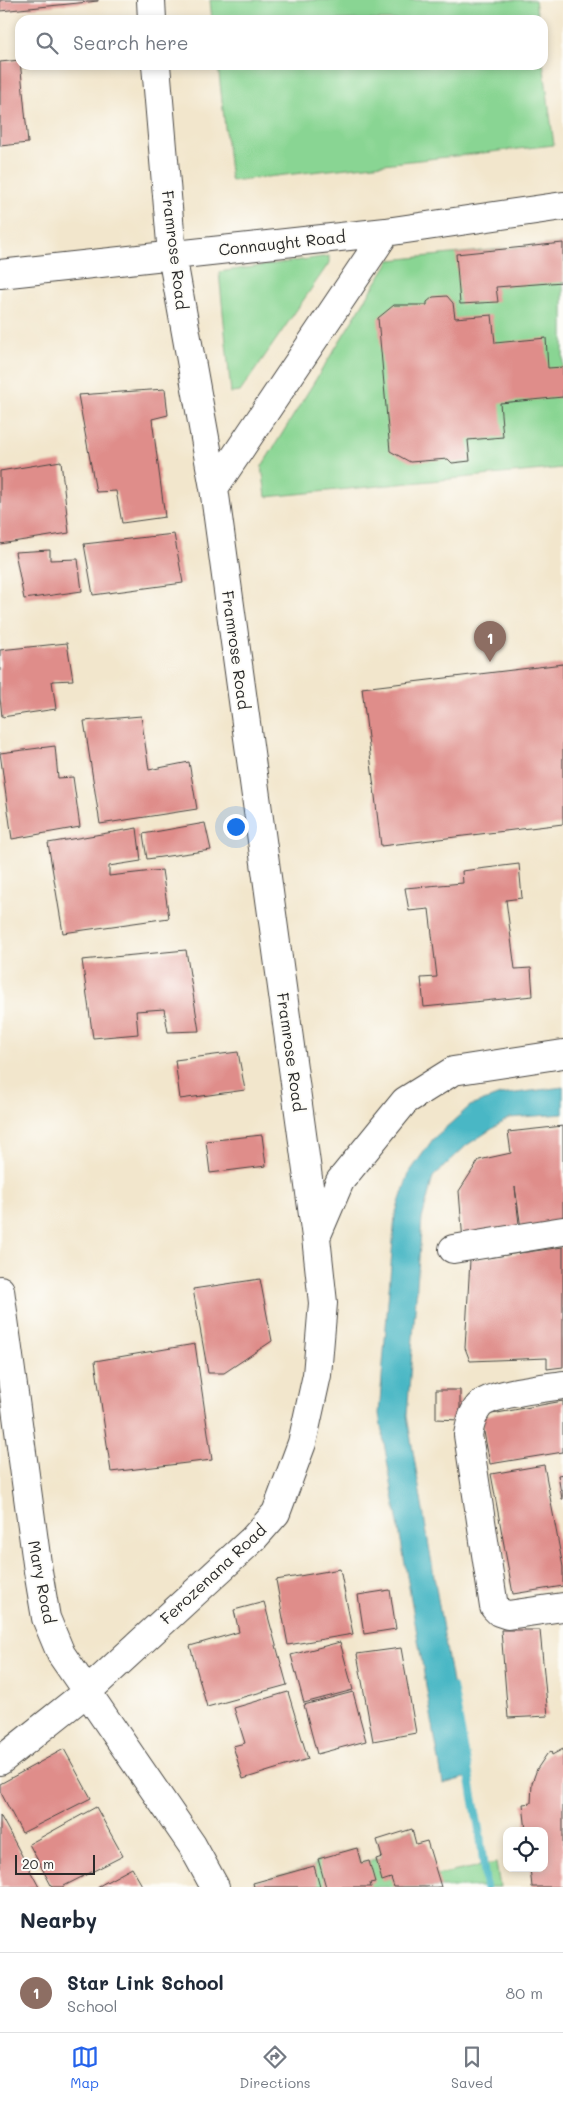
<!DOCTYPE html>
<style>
:root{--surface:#fff;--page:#f6f6f7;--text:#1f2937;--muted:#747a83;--line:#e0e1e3;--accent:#2563eb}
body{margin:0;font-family:Mali,sans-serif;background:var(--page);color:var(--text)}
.controls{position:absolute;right:15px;bottom:15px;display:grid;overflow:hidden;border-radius:10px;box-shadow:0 2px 8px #0003}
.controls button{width:45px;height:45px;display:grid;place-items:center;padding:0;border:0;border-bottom:1px solid var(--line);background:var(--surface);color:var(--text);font:25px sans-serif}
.scale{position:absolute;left:15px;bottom:12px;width:80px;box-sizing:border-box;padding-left:5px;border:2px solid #2b2b2b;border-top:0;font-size:14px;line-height:18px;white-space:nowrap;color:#2b2b2b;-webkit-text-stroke:4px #fdfcf7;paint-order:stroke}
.you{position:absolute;left:235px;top:826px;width:18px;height:18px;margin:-12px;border:4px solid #fff;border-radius:50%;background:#1a73e8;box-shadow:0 0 0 8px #1a73e833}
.badge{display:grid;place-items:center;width:32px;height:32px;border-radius:50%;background:var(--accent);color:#fff;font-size:16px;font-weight:700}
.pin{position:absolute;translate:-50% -41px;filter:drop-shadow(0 1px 2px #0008)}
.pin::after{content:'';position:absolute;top:26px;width:18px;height:15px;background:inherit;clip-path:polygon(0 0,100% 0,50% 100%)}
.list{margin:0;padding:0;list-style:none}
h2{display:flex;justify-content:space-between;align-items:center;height:65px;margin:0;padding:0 20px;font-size:21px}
h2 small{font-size:16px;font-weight:400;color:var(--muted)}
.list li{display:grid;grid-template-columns:32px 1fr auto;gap:15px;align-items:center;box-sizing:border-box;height:80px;padding:0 20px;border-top:1px solid var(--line)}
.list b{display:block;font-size:19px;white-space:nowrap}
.list p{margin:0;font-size:16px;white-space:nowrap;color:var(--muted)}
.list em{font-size:16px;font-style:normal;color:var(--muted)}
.icon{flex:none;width:28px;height:28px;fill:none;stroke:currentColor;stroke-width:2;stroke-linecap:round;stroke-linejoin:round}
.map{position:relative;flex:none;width:563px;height:1887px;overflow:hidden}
.search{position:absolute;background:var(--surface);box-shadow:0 2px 8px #0003;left:15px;right:15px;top:15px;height:55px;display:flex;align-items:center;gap:12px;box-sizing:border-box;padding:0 18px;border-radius:15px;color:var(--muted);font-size:19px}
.sheet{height:145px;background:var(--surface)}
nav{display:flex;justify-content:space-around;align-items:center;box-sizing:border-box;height:70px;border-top:1px solid var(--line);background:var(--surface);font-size:14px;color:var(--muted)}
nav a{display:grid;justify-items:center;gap:2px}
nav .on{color:var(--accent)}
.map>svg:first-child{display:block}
.green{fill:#89d593;stroke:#5a805f}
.water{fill:#4ab7c5;stroke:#3a7178}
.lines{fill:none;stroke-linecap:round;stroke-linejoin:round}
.stream{stroke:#4ab7c5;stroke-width:8}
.building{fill:#df8d8a}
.minor-casing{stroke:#494743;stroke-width:30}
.minor{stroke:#fff;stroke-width:28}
.labels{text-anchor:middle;stroke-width:4;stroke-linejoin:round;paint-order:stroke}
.street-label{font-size:16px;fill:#2b2b2b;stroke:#fdfcf7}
</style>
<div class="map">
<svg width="563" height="1887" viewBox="0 0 563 1887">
<rect width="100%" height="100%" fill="#fdfcf7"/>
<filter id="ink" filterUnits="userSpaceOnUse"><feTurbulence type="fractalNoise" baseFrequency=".02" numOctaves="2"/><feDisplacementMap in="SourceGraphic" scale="10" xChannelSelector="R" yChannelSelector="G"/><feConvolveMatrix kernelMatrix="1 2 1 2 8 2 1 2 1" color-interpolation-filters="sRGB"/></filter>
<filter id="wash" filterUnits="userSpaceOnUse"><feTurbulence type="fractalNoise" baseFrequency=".0096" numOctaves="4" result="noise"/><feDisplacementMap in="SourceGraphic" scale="20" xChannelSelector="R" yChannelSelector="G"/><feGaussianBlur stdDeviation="1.12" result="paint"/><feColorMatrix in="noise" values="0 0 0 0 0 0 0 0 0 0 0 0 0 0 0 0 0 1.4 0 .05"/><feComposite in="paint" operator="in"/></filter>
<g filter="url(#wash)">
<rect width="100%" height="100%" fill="#f2e6cc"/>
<!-- green -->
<path class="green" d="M210 0H535L538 20H212Z
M543 62 554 145 231 181 218 65H543Z
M563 243V468L266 497 262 466 390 260Z
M329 256V263L240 392 231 393 219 272Z
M412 1829 416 1844 437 1875 496 1863 500 1887H254L253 1883 314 1866 318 1859 357 1848 361 1863 382 1857 377 1840Z"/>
<!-- water -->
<path class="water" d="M563 1087V1114L509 1118 467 1145 433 1177 422 1219 407 1416 468 1777 443 1784 379 1414 395 1215 409 1173 433 1139 470 1106 500 1095Z"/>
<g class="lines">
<!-- stream -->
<path class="stream" d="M453 1687 480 1835 486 1887"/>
</g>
<g id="blocks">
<!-- building -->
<path class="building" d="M0 0H98V1L0 11Z
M20 60 28 143 0 146V62Z
M563 243V282L496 287 498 302 460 304 456 254Z
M447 296 453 303 455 318 492 315 495 343 546 338 548 368 563 367V397L500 403 503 437 468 440 470 461 452 463 448 459 410 462 390 451 378 318 394 305H427V302L433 297Z
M165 389 168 415 152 419 165 517 122 523 116 491 96 492 78 395Z
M61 461 69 533 0 544V471Z
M174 534 183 583 93 595 84 544Z
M50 550V560L78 559 82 591 24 599 15 552Z
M67 643 73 680 52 681 56 709 2 717 0 697V650Z
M563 664V824L381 846 362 688Z
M141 716 149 770 189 762 197 809 100 824 84 721Z
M55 746 58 778 73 777 80 827 12 839 0 753Z
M205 823 211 850 147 859 143 834Z
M137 828 141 861 109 866V876L162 870 169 918 63 933 48 843Z
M519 864 522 898 506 900 515 969 531 968 533 996 424 1007 421 978 437 977 429 909 409 911 405 888 463 883 462 871Z
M186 950 199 1031 168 1032 164 1009 136 1011 138 1034 93 1038 82 960Z
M238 1052 245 1090 180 1099 175 1060Z
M563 1126V1224L521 1228 515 1187 520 1234 463 1242 459 1191 479 1160 511 1153 508 1132Z
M262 1135 266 1166 210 1173 206 1141Z
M563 1247V1367L547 1369V1358L470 1361 465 1348 470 1260Z
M260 1279 272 1341 224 1373H208L193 1289Z
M195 1344 212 1460 111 1472 95 1361Z
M436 1390H460V1420L436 1419Z
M563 1401V1452L490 1464 481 1416Z
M544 1465 563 1567V1586L513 1594 491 1474Z
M563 1474V1499H562L558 1475Z
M340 1569 353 1634 288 1645 276 1580Z
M390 1590 396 1629 364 1634 358 1595Z
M264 1602 287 1685 207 1707 190 1646 239 1632 234 1610Z
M501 1630H540L548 1716 508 1718Z
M340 1642 353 1690 304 1703 291 1655Z
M401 1648 416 1733 373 1741 357 1654Z
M288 1692 308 1759 243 1779 233 1746 245 1743 234 1708Z
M353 1692 366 1741 317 1754 304 1705Z
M64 1749 91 1798 22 1833 0 1791V1784Z
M563 1749V1887H532L530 1868H544V1831H526L523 1804 531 1803 532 1783 537 1769 547 1754 551 1751 552 1755Z
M96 1807 123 1856 62 1887H52L29 1844Z
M0 1815 39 1887H0Z
M412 1829 416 1844 427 1841 441 1887H394L391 1878 382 1881 376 1859 382 1857 377 1840Z
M357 1848 361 1863 369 1861 375 1882 370 1883 371 1887H326L318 1859Z
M314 1866 320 1887H254L253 1883Z
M132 1868 143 1887H97Z"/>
</g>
</g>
<g filter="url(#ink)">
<use href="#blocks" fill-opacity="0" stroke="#494743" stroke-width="1"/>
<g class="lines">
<defs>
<path id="minor" d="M151 0 152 20
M0 274 386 232 563 206
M214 488 386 232
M316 1237 340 1181 405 1101 453 1071 563 1054
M453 1249 563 1231
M0 1290 38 1571 46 1618 61 1654 192 1845 215 1887
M563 1385C544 1388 491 1393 479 1406 472 1414 470 1425 468 1435L494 1607 499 1612 508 1615 563 1607
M0 1761 88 1691 253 1539 276 1513 302 1443 317 1375 323 1303 316 1237 214 488 172 255 156 65"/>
</defs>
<!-- minor casing -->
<use href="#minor" class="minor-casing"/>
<!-- minor -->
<use href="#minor" class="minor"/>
</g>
</g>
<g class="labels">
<!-- street labels -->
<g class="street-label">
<text transform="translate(282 243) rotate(-6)" y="6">Connaught Road</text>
<text transform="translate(175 250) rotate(83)" y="6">Framrose Road</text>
<text transform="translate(236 650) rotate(82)" y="6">Framrose Road</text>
<text transform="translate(291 1052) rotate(82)" y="6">Framrose Road</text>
<text transform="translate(213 1574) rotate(-43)" y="6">Ferozenana Road</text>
<text transform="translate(42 1582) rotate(79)" y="6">Mary Road</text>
</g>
</g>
</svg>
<div class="controls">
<button><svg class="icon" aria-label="locate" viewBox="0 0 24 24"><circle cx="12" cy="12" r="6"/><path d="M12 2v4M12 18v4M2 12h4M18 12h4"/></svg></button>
</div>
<div class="scale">20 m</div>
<div class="you"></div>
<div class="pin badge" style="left:490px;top:662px;background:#8d6e63">1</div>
<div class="search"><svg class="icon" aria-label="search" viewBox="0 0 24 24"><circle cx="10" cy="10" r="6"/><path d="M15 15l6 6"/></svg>Search here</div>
</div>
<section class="sheet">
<h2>Nearby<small></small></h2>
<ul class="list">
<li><span class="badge" style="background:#8d6e63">1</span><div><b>Star Link School</b><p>School</p></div><em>80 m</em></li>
</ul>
</section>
<nav>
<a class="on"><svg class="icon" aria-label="map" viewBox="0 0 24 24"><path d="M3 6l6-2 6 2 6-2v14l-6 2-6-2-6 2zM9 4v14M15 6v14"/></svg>Map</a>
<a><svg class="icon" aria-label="directions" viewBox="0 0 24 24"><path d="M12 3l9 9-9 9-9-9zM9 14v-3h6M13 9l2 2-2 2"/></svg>Directions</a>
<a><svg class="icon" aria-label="saved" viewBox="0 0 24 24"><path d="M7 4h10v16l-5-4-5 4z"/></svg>Saved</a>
</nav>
